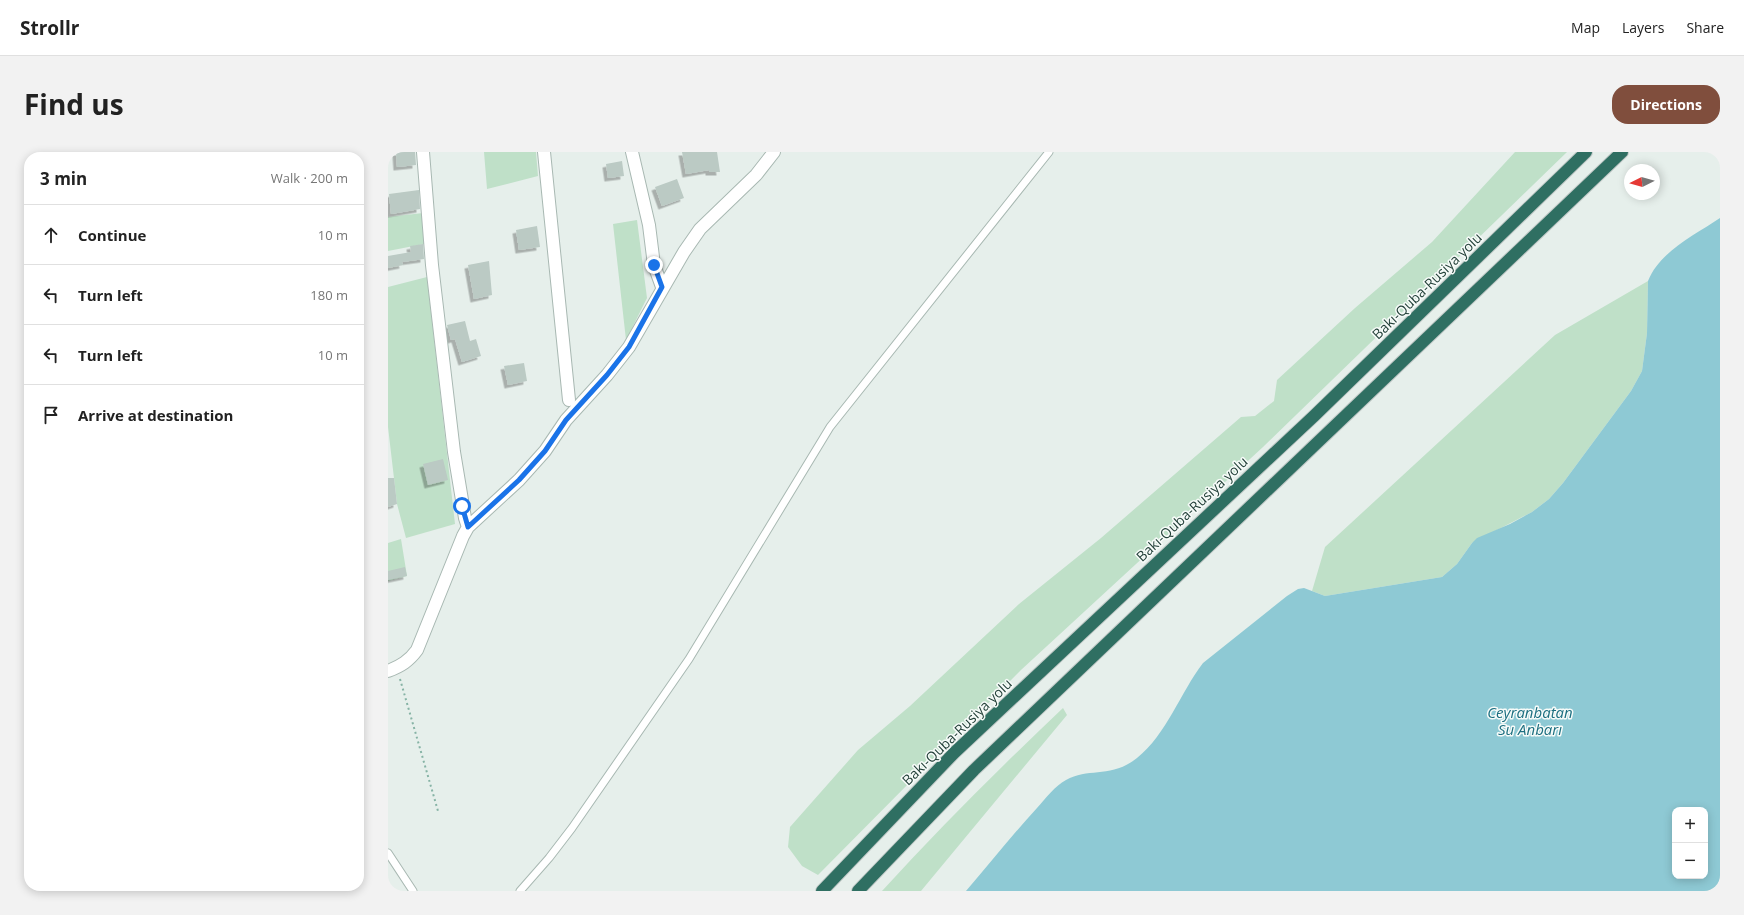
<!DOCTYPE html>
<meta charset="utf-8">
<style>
:root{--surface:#fff;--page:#f2f2f2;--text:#222;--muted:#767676;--line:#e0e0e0;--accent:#804e3d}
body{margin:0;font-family:"Open Sans",sans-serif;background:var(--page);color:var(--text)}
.controls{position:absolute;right:12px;bottom:12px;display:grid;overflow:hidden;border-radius:8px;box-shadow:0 2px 10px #0003}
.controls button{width:36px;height:36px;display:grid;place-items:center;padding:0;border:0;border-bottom:1px solid var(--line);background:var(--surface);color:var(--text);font:20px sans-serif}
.compass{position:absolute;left:1236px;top:12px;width:36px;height:36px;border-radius:50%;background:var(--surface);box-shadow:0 2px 10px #0003;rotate:265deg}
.stop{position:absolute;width:12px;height:12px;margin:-9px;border:3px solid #1a73e8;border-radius:50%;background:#fff}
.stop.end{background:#1a73e8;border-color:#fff;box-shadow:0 1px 4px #0008}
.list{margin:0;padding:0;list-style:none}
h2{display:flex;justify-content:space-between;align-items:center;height:52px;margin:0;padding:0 16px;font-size:17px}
h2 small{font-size:13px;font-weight:400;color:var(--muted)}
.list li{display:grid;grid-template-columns:26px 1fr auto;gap:12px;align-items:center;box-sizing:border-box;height:60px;padding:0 16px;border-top:1px solid var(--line)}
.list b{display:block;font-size:15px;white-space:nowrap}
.list em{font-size:13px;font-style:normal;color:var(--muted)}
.icon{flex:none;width:22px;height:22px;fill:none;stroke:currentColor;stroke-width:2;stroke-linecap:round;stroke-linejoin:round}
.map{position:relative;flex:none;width:1332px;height:739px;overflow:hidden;border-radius:16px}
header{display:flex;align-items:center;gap:24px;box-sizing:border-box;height:56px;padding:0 20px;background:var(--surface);border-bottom:1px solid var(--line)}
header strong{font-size:19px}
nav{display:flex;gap:22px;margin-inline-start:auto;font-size:14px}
.intro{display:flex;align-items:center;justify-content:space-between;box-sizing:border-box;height:96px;padding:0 24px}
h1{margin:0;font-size:28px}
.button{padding:10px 18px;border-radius:16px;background:var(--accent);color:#fff;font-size:14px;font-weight:700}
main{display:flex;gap:24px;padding:0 24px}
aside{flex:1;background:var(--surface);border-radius:16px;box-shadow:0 2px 10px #0003}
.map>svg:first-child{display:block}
.green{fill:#bfe0c8}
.water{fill:#8ec9d4;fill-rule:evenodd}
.building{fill:#bbcac4;filter:url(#shadow)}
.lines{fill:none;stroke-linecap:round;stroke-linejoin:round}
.lane-casing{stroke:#a8b8b2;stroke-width:9}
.street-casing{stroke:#a8b8b2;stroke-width:14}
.highway-casing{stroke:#c2cac8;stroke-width:14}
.path{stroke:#86b3a5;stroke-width:2;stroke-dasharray:2 3;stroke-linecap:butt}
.lane{stroke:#fff;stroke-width:7}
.street{stroke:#fff;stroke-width:12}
.highway{stroke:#2f6f62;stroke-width:12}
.route{stroke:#1a73e8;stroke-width:5}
.labels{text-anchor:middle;stroke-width:3;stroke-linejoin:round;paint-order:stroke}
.street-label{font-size:14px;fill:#24423a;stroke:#f7fbf9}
.water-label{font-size:15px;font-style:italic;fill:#1c6f80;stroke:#f7fbf9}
</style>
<header>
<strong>Strollr</strong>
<nav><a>Map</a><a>Layers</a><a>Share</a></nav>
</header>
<div class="intro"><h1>Find us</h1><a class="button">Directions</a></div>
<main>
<aside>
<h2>3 min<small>Walk · 200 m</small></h2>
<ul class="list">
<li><svg class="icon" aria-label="ahead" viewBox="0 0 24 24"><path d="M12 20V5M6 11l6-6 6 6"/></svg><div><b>Continue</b></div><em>10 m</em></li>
<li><svg class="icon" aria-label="left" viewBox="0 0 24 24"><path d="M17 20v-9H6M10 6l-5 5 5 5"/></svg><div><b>Turn left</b></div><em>180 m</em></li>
<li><svg class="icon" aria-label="left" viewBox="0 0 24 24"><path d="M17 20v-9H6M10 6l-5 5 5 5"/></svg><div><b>Turn left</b></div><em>10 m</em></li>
<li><svg class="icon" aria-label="arrive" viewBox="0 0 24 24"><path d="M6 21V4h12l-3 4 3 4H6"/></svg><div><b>Arrive at destination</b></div></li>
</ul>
</aside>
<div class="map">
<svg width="1332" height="739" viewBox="0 0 1332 739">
<defs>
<filter id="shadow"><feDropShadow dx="-3.5" dy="3.5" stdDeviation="0" flood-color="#0004"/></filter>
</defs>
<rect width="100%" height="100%" fill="#e6efeb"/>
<!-- green -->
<path class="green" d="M96 0H148L150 24 99 37Z
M1127 0H1179L875 295 633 518 430 723 414 714 400 695 402 675 470 598 522 554 631 452 713 386 853 265 867 264 886 249 889 228 967 156 1044 90Z
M35 61 36 92 0 99V65Z
M249 68 259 146 238 188 225 72Z
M39 125 67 372 18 386 9 352 0 275V135Z
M1260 129 1259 181 1254 219 1243 239 1175 331 1161 347 1144 360 1084 391 1069 412 1054 425 937 444 924 439 937 395 1167 183Z
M13 387 19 424 0 429V391Z
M675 556 679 563 533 739H494C552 675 613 615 675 556Z"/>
<!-- water -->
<path class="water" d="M1332 66V739H578C602 711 625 682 649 656 658 646 667 634 678 628 701 615 723 627 749 606 779 582 792 541 815 511L899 444 910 437 916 436 937 444 1054 425 1069 412 1084 391 1089 386 1122 372 1144 360 1161 347 1175 331 1243 239 1254 219 1259 181 1260 129C1272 99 1307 83 1332 66ZM1287 658H1317V724H1287Z"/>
<!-- building -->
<path class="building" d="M8 0H27L28 13 9 15Z
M294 0H329L332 20H321V18L298 22Z
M234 9 236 24 220 26 218 12Z
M289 27 296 46 274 54 267 35Z
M31 38 32 57 3 62 1 42Z
M149 74 152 95 131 98 128 78Z
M35 92 36 107 14 110 15 113 0 116V104L23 100 22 94Z
M101 109 104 143 86 147 80 113Z
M77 169 82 189 88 187 93 204 74 210 67 187 63 188 59 173Z
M136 211 139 229 120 233 116 214Z
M55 307 60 328 40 333 35 312Z
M0 326H6L9 352 0 355Z
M17 415 19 424 0 428V419Z"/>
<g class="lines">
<defs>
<path id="lane" d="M0 701 25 739
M132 739 161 706 184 676 301 507 442 275 661 0"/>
<path id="street" d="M35 0 44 113 66 300 77 366 80 375
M156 0 181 248
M244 0 261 73 266 113 274 135
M0 519C13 514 21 509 29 498L75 384 80 375 131 328 157 299 178 268 219 223 241 195 296 100 312 77 368 23 386 0"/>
<path id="highway" d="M434 739 566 601 926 264 1198 0
M470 739 586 618 1234 0"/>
</defs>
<!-- lane casing -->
<use href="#lane" class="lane-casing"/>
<!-- street casing -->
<use href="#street" class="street-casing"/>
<!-- highway casing -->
<use href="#highway" class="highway-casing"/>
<!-- path -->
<path class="path" d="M12 527 50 659"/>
<!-- lane -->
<use href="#lane" class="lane"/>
<!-- street -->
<use href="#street" class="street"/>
<!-- highway -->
<use href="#highway" class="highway"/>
</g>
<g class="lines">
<!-- route -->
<path class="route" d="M74 354 80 375 131 328 157 299 178 268 219 223 241 195 274 135 266 113"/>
</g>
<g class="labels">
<!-- street labels -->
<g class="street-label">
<text transform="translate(1039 134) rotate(-44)" y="5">Bakı-Quba-Rusiya yolu</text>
<text transform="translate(804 357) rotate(-43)" y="5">Bakı-Quba-Rusiya yolu</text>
<text transform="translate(569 580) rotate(-44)" y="5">Bakı-Quba-Rusiya yolu</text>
</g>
<!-- water labels -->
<g class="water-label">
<text x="1142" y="566">Ceyranbatan<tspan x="1142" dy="17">Su Anbarı</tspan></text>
</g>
</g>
</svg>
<div class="controls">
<button>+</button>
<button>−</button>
</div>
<svg class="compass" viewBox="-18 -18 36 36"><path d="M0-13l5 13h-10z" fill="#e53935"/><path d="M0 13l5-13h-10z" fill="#767676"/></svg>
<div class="stop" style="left:74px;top:354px"></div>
<div class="stop end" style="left:266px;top:113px"></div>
</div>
</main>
